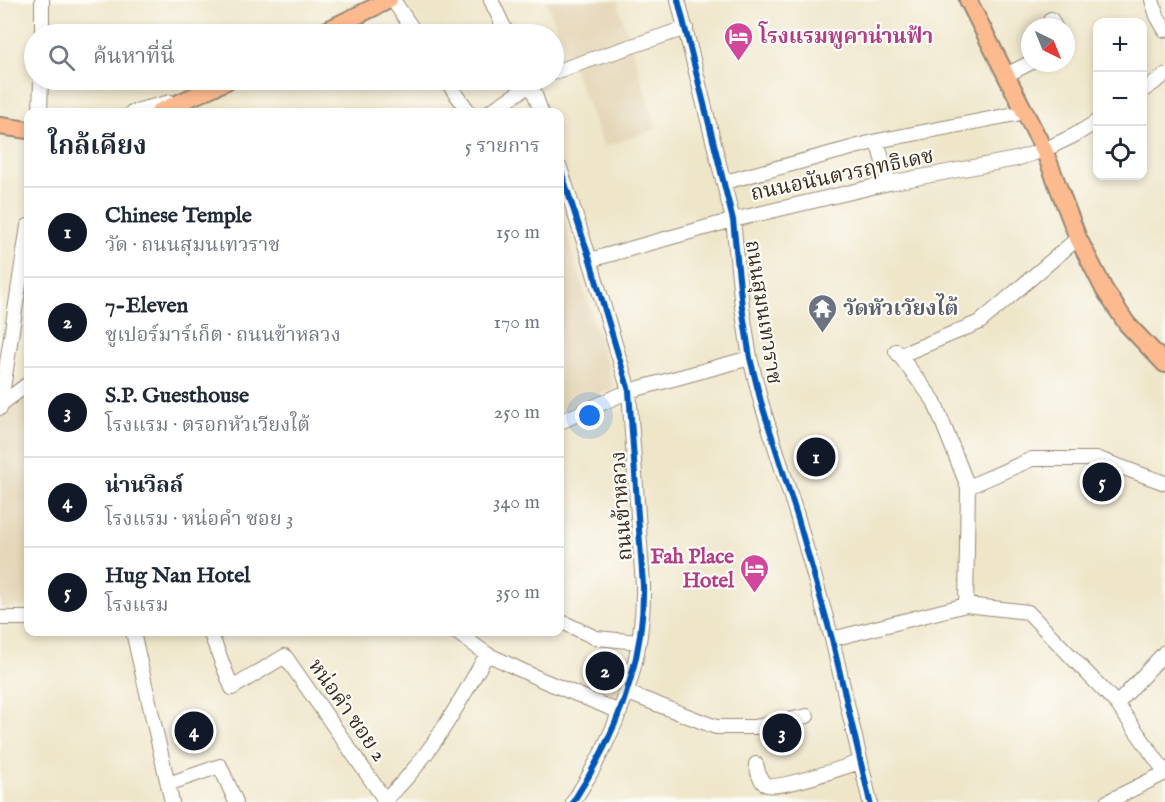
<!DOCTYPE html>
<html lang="th">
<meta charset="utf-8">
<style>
:root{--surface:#fff;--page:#f2f2f3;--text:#1f2937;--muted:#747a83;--line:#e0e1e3;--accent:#111827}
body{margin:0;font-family:"IM FELL English","Noto Serif Thai",serif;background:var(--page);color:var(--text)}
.controls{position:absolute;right:18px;top:18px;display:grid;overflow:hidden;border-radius:12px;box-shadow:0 3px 9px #0003}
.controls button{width:54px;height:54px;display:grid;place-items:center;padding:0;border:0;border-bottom:2px solid var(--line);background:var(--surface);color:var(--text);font:30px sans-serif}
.compass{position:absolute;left:1021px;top:18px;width:54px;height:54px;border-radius:50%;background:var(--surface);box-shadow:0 3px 9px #0003;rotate:137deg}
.you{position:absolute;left:590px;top:416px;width:21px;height:21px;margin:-15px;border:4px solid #fff;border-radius:50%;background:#1a73e8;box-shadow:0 0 0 9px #1a73e833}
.badge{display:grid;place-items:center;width:39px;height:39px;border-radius:50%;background:var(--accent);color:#fff;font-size:20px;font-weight:700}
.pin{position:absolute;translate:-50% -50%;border:3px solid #fff;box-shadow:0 2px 6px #0006}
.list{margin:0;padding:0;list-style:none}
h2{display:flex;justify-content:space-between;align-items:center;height:78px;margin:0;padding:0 24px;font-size:26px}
h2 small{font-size:20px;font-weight:400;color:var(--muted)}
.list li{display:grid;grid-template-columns:39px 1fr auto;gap:18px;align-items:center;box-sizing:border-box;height:90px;padding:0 24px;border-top:2px solid var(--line)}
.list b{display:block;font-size:22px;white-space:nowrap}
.list p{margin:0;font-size:20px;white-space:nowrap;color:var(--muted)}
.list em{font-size:20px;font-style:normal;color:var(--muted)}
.icon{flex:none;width:33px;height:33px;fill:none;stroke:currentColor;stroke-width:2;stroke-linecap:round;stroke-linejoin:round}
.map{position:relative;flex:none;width:1165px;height:802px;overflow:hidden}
.search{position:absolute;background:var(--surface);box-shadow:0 3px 9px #0003;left:24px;top:24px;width:540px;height:66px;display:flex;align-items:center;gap:15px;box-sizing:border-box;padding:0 21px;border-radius:33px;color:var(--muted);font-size:22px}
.panel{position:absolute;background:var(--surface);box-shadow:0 3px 9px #0003;left:24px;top:108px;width:540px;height:528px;border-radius:12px}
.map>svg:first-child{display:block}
.built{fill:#e4d6b7}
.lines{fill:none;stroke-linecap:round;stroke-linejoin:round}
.minor-casing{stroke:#958874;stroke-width:16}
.major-casing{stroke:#958874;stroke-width:20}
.minor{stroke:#fff;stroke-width:14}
.major{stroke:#fcba8e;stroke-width:16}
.cycleway-casing{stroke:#fdfcf7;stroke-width:10}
.cycleway{stroke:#0057b8;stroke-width:6}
.labels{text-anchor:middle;stroke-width:4.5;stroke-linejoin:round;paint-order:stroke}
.hotel-label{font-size:21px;font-weight:bold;fill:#b23c85;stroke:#fdfcf7;text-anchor:start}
.street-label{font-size:21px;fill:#3b2a1e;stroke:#fdfcf7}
.worship-label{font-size:21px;font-weight:bold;fill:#5b616d;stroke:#fdfcf7;text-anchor:start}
</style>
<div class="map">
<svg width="1165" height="802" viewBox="0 0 1165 802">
<rect width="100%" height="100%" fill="#fdfcf7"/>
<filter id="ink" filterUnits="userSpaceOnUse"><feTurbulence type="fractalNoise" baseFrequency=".0167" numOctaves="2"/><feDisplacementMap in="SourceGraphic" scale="12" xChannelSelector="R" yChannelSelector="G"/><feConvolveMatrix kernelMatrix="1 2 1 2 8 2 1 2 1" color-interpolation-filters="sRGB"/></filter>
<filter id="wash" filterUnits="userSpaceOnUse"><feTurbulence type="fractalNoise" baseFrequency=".008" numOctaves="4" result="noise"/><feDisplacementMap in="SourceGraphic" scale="24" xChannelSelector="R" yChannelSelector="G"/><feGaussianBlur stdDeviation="1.35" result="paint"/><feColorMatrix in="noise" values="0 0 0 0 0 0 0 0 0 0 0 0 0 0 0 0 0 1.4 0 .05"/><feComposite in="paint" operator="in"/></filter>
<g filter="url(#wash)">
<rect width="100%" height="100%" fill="#efe6ca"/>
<!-- built -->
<path class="built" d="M546 0H617L656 129 604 147Z
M560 212 614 388 560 412Z
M28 393V606L0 608V405L11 406Z"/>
</g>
<g filter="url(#ink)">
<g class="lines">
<defs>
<path id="minor" d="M393 0 416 34
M491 0 507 34
M678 0 733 220 742 307 750 358 761 402 798 519 832 639 870 802
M1152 0 1157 16 1165 30
M1051 19 1055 27
M42 34V0
M554 72 686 28
M1006 75 1030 63
M446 80 469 112
M530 80 541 112
M1142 91 1165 75
M40 112 41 80
M132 112 170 102
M489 112 538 80
M877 141 889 183
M560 168 590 260 629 391 643 585C645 663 615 737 573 802
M725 182 877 141 1025 112
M590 260 733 220 889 183 1016 159 1044 150 1075 135 1098 121
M896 351 934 401 968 487 966 605 1028 612 1117 704 1165 772
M901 355 980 322 1078 238
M0 405 28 384
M0 408 28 226
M560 422 629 391 750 358
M968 487 1032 459H1099L1165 483
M0 618H28
M560 621 596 638 639 642
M133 632 172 802
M210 632 232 688 285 656 385 800
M456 632 487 654 542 680 620 712
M832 639 966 605
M628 693 716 727H755L807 716
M1117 704 1165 652
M756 764C758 771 759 782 767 785 780 790 844 767 860 762
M168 784 220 766 236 802
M383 802C428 761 457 707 487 654
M1107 802 1165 773"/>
<path id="major" d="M968 0 1044 150 1078 238 1104 289 1127 324 1165 364
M319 34 389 0
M159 112 229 80
M0 126 28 130"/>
</defs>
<!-- minor casing -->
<use href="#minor" class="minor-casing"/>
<!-- major casing -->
<use href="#major" class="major-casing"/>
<!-- minor -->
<use href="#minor" class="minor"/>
<!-- major -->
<use href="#major" class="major"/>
<defs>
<path id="cycleway" d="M678 0 733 220 742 307 750 358 761 402 798 519 832 639 870 802
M560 168 590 260 629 391 643 585C645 663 615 737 573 802"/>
</defs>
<!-- cycleway casing -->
<use href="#cycleway" class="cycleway-casing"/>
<!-- cycleway -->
<use href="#cycleway" class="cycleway"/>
</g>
</g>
<!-- icons -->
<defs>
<symbol id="hotel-pin" viewBox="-11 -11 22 30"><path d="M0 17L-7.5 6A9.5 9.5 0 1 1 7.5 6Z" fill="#d1479c" stroke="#fdfcf7"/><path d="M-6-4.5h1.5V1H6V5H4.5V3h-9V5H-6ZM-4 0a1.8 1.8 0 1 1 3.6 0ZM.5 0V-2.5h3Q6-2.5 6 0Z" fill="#fff"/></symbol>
<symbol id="temple-pin" viewBox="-11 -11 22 30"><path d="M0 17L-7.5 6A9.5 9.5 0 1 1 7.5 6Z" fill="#6b7280" stroke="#fdfcf7"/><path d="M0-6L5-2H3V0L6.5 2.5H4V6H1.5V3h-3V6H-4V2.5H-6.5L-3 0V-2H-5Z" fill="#fff"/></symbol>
</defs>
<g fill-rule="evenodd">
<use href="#hotel-pin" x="722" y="20" width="33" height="45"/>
<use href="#temple-pin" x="806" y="292" width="33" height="45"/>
<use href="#hotel-pin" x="738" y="552" width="33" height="45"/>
</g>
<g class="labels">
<!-- hotel labels -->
<g class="hotel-label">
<text x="759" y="43">โรงแรมพูคาน่านฟ้า</text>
<text x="734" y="563" text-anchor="end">Fah Place<tspan x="734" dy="24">Hotel</tspan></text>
</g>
<!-- street labels -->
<g class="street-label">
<text transform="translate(842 174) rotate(-12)" y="7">ถนนอนันตวรฤทธิเดช</text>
<text transform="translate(764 312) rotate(81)" y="7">ถนนสุมนเทวราช</text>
<text transform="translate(621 506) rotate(-94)" y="7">ถนนข้าหลวง</text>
<text transform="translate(348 710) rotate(55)" y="7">หน่อคำ ซอย 2</text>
</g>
<!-- worship labels -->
<g class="worship-label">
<text x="843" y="315">วัดหัวเวัยงไต้</text>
</g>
</g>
</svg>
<div class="controls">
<button>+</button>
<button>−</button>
<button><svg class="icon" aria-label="locate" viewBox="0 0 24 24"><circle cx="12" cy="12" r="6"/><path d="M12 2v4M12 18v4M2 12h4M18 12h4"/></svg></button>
</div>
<svg class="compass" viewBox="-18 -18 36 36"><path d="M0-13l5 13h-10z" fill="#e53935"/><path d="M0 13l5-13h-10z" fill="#747a83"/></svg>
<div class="you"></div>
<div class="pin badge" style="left:816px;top:457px">1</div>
<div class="pin badge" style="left:605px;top:671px">2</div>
<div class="pin badge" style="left:782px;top:733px">3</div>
<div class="pin badge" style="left:194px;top:731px">4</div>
<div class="pin badge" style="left:1102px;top:482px">5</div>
<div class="search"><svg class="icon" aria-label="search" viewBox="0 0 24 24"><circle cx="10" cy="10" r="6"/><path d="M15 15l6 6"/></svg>ค้นหาที่นี่</div>
<section class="panel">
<h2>ใกล้เคียง<small>5 รายการ</small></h2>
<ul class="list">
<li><span class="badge">1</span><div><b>Chinese Temple</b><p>วัด · ถนนสุมนเทวราช</p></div><em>150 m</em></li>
<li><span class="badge">2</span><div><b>7-Eleven</b><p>ซูเปอร์มาร์เก็ต · ถนนข้าหลวง</p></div><em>170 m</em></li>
<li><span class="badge">3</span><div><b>S.P. Guesthouse</b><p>โรงแรม · ตรอกหัวเวียงใต้</p></div><em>250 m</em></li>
<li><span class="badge">4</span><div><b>น่านวิลล์</b><p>โรงแรม · หน่อคำ ซอย 3</p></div><em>340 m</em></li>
<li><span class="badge">5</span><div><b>Hug Nan Hotel</b><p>โรงแรม</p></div><em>350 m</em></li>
</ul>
</section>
</div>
